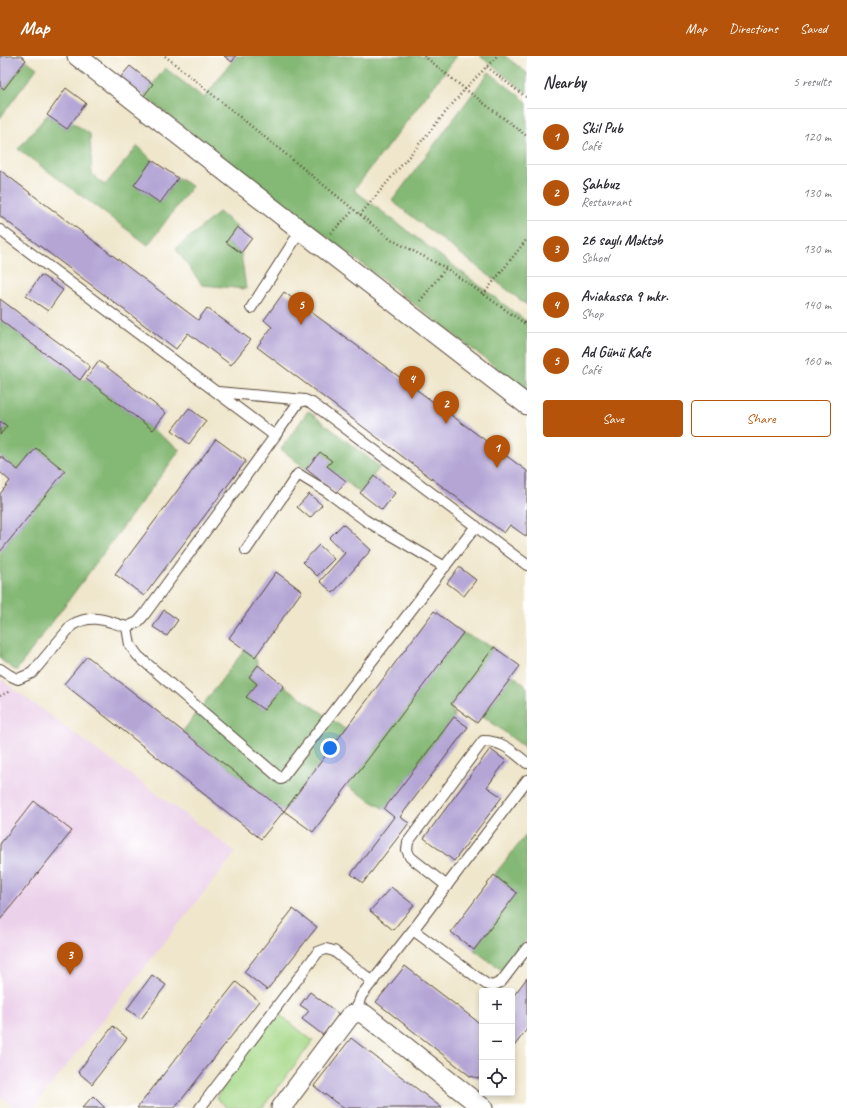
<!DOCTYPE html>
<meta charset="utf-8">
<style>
:root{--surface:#fff;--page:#f2f2f3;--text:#2b2b33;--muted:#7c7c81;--line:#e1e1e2;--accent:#b45309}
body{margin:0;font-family:Caveat,sans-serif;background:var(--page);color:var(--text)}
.controls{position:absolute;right:12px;bottom:12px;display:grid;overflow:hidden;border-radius:4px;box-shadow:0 2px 6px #0003}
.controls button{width:36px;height:36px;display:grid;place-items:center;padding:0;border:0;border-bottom:1px solid var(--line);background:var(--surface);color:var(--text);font:20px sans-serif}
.you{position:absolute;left:330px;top:692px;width:14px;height:14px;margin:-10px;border:3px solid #fff;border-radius:50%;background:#1a73e8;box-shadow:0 0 0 6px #1a73e833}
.badge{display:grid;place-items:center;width:26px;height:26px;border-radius:50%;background:var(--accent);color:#fff;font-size:13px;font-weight:700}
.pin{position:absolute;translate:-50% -33px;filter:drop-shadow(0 1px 2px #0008)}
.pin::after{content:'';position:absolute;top:21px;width:14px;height:12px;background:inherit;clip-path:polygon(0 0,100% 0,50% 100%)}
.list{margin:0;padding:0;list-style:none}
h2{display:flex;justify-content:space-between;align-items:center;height:52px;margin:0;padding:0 16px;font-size:17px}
h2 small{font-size:13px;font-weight:400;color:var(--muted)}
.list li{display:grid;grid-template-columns:26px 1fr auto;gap:12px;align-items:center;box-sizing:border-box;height:56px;padding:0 16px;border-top:1px solid var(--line)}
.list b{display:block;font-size:15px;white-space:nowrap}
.list p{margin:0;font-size:13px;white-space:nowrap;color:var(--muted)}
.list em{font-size:13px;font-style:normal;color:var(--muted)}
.actions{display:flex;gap:8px;padding:12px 16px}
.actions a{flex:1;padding:9px 0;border:1px solid var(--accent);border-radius:4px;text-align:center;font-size:14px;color:var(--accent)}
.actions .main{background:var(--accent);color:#fff}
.icon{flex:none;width:22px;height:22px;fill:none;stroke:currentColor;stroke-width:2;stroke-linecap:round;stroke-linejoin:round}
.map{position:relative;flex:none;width:527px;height:1052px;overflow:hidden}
header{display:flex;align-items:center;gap:24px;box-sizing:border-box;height:56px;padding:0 20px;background:var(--accent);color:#fff}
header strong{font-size:19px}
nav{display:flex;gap:22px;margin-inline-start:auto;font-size:14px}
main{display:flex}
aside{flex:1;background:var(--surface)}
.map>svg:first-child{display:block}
.built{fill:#ecd1ea}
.green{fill:#a5d887;stroke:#708152}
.forest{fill:#84b874;stroke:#607149}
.building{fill:#b4a5d5}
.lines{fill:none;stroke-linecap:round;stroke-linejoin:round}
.lane-casing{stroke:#564638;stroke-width:12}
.street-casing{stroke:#564638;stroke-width:21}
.path{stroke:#564638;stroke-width:2.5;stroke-dasharray:1 3;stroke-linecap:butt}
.lane{stroke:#fff;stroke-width:10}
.street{stroke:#fff;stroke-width:19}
</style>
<header>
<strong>Map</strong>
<nav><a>Map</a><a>Directions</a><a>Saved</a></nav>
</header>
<main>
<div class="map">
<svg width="527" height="1052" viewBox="0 0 527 1052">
<rect width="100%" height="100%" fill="#fff"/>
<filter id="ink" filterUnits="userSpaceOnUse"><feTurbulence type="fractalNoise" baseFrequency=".025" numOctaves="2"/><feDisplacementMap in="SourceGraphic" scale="8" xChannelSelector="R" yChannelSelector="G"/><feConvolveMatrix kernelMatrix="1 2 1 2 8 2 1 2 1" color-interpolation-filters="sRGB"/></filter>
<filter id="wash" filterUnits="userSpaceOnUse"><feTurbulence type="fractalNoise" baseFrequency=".012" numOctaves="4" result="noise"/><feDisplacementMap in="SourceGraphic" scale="16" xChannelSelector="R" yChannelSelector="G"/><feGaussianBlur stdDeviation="0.9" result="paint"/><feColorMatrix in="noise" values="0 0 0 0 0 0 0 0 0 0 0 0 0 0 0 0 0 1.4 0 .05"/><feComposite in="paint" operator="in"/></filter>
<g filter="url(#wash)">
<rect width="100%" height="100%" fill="#efe6cb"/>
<!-- built -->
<path class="built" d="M0 623 236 796 33 1052H16L0 1041Z"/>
<!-- green -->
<path class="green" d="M275 955 313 985 262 1052H228L216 1042Z"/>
<!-- forest -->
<path class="forest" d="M236 0H457L354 134 527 266V335L144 40 165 12 204 42Z
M480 0H505L527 17V37Z
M26 4 37 12 0 62V30L4 33Z
M489 16 527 46V249L392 145Z
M47 59 67 73 72 66 90 78 92 118 105 129 138 90 152 104 135 129 160 147 178 122 192 130 148 189 18 93Z
M219 156 237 171 226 186 241 197 246 233 202 229 176 193Z
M0 264 80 324 86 323 153 374 180 394 16 615 0 603V496L65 415 36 392 18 414 0 400V379L7 370 0 365Z
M308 355 380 411 360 437 327 410 331 405 320 396 306 413 281 393Z
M463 577 494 591 451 648 454 661 384 753 347 730Z
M245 593 255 601 258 609 249 621 257 628 247 641 264 654 284 630 345 673 284 755 183 675Z
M513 619 527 631V693L483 660Z
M527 778V882L503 915 474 894 517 837 494 819Z"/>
<g id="blocks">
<!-- building -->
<path class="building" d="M0 0H21L26 4 4 33 0 30Z
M224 0H236L232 6Z
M130 10 153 28 144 40 119 23Z
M66 32 86 47 67 73 47 59Z
M152 104 178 122 160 147 134 129Z
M0 114 198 264 207 252 251 284 231 309 188 277 176 293 0 160Z
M237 171 252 182 241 197 226 186Z
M41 219 63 234 48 255 26 240Z
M284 236 527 415V481L510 469 504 477 257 291 272 271 264 264Z
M0 243 90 310 80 324 0 264Z
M99 305 166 357 153 374 86 323Z
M189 352 206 365 189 388 172 374Z
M0 365 7 370 0 379Z
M216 383 246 405 144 540 115 518Z
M36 392 65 415 0 496V438L10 425 0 416V400L18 414Z
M320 396 332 405 327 410 346 425 336 437 306 413Z
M374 420 395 437 382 454 360 437Z
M309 438 322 449 310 462 297 451Z
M343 468 371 494 333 537 320 525 345 497 329 482Z
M319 489 334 503 317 520 303 506Z
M459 511 476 524 464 540 447 527Z
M276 516 302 535 255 601 229 582Z
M164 554 178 564 167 580 153 571Z
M434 555 463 577 313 776 284 755Z
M494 591 520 610 477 667 451 648Z
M87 600 284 755 261 783 64 628Z
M258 609 284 630 264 654 246 641 257 628 249 621Z
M454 661 468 671 400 761 409 767 363 827 351 818 394 761 384 753Z
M490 693 506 705 487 731 502 741 454 805 424 782Z
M34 745 72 775 0 864V788Z
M494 819 517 837 474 894 451 876Z
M391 831 414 849 393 874 370 855Z
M293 853 317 871 267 934 244 916Z
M405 910 482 969V1022H478L470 1020 376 946Z
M152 919 166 929 141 963 127 953Z
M527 922V973L512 993V942Z
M236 926 259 945 175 1052H137Z
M310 936 339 958 323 979 302 963 309 955 300 949Z
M113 970 127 982 92 1028 78 1016Z
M351 982 442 1052H343L314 1030Z
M93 1040 105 1052H82Z"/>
</g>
</g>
<g filter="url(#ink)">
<use href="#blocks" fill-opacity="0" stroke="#564638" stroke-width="1"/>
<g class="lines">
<defs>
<path id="lane" d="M0 174 275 380 298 347 305 344 312 347 527 509
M251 252 301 174
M218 336 305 344
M246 494 298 418 326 435 365 464 445 511
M127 571 130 589 138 600 281 723 476 470
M0 613 9 619 18 623 32 617 72 569C93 557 106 565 127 571L138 566 144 559 275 380
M447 830 410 801 407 794 408 786 483 685C503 685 512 695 527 707
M413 874 486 928 492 930 501 926 527 892
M356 956 358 949 361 940 413 874 527 724
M200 1052 318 896 326 893 334 895 373 926"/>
<path id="street" d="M77 0 308 180 527 349
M281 1052 349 961C354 956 358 956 364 958L483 1052"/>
</defs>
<!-- lane casing -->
<use href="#lane" class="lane-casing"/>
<!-- street casing -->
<use href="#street" class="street-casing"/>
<!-- path -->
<path class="path" d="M165 0 390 183 446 212 527 269
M424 0 465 33 527 80
M487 11 527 42
M360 159 465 33 497 0
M331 177 354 154
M483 239 527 183
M420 245 446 212
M0 640 8 636 10 634"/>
<!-- lane -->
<use href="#lane" class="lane"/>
<!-- street -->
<use href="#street" class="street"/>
</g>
</g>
</svg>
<div class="controls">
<button>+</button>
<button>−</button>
<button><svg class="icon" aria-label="locate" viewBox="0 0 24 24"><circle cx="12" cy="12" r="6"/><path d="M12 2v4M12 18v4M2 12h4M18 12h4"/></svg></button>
</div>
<div class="you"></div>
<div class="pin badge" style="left:497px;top:412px">1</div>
<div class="pin badge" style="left:446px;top:368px">2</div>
<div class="pin badge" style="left:70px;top:919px">3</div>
<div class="pin badge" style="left:412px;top:343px">4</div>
<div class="pin badge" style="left:301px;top:269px">5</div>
</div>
<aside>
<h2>Nearby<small>5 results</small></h2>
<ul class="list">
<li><span class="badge">1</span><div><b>Skil Pub</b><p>Café</p></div><em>120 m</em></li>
<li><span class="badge">2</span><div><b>Şahbuz</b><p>Restaurant</p></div><em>130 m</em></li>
<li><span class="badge">3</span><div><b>26 saylı Məktəb</b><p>School</p></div><em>130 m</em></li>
<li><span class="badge">4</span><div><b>Aviakassa 9 mkr.</b><p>Shop</p></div><em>140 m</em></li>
<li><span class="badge">5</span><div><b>Ad Günü Kafe</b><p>Café</p></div><em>160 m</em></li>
</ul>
<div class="actions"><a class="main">Save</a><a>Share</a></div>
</aside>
</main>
